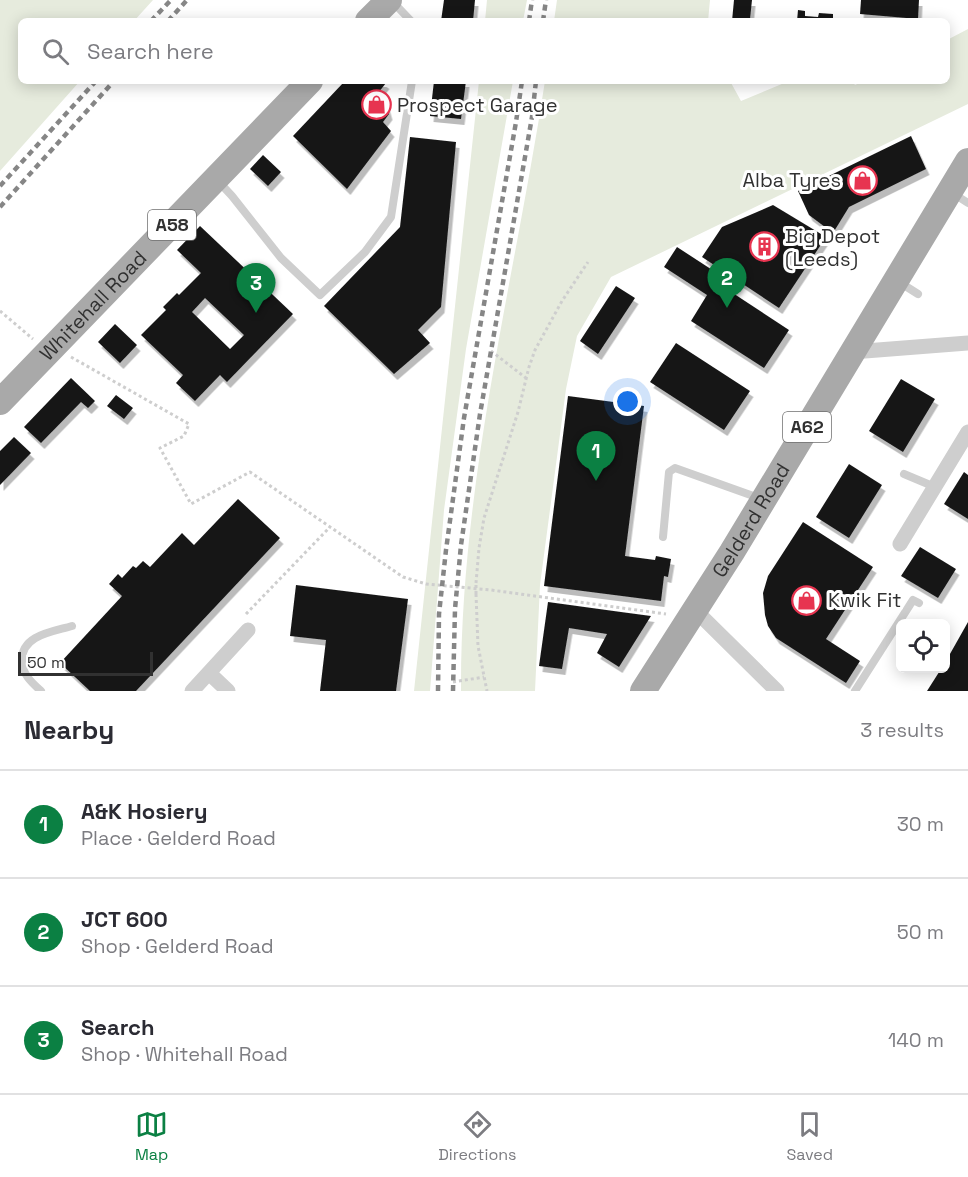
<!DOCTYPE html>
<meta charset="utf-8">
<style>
:root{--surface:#fff;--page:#f2f2f3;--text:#2b2b33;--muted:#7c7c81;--line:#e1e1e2;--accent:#0b8043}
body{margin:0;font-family:"Space Grotesk",sans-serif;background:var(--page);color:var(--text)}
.controls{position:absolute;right:18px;bottom:18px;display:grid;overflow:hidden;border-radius:9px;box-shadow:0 3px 15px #0003}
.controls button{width:54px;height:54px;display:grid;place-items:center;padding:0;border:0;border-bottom:2px solid var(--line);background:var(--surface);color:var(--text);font:30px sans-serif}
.scale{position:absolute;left:18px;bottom:15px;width:135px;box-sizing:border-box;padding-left:6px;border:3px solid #313131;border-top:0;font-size:16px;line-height:21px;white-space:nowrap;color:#313131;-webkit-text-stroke:4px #fff;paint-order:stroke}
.you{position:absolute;left:628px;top:402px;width:21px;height:21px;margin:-15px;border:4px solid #fff;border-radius:50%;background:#1a73e8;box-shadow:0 0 0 9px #1a73e833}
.badge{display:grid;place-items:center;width:39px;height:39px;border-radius:50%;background:var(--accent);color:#fff;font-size:20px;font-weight:700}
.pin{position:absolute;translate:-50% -50px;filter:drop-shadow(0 2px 3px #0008)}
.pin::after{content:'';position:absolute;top:32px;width:21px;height:18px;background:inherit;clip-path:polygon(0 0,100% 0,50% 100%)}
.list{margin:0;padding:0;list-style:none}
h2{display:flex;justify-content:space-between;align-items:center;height:78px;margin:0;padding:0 24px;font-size:26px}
h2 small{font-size:20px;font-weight:400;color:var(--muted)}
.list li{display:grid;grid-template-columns:39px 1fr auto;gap:18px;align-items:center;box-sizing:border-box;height:108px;padding:0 24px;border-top:2px solid var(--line)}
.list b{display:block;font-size:22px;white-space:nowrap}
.list p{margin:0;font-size:20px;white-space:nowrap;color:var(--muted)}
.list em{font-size:20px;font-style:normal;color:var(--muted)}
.icon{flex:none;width:33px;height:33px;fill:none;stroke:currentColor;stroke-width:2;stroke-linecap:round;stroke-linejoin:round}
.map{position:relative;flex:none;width:968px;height:691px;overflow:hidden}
.search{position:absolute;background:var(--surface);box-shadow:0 3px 15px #0003;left:18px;right:18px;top:18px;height:66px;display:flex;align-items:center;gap:15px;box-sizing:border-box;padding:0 21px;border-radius:9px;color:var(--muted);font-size:22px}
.sheet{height:402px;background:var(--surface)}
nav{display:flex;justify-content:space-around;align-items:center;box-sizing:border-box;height:84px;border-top:2px solid var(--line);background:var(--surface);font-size:16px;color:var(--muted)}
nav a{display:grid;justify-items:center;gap:3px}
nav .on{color:var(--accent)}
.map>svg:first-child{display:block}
.green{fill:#e6ebdd}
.building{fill:#181818;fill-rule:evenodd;filter:url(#shadow)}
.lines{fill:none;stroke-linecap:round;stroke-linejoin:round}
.path{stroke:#cecece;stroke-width:3;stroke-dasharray:3 3;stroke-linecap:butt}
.lane{stroke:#cecece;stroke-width:8}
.street{stroke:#cecece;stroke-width:15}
.primary{stroke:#a9a9a9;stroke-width:26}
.rail{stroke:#868686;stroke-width:4.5;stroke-dasharray:6 4.5;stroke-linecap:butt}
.path-bridge{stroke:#cecece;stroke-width:3;stroke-dasharray:3 3;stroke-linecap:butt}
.labels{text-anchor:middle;stroke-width:6;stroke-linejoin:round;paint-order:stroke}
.shield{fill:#fff;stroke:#6f6f6f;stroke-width:1.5}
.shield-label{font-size:18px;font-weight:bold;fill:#313131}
.poi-label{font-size:20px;fill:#313131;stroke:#fff;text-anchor:start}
.street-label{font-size:20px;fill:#313131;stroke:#fff}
</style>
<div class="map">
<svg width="968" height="691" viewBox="0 0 968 691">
<defs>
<filter id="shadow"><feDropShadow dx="3.5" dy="6" stdDeviation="0" flood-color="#0004"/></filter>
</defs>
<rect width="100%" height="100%" fill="#fff"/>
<!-- green -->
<path class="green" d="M0 0H153L134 21H21V81H80L0 171Z
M487 0H527L523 21H485Z
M557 0H710L708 21H554Z
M968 29V104L611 277 577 336 566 389 540 585 535 691H461C460 485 514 283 545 81H730L741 101 789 81H852L855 85 864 81H947V40Z
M479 81H513L466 349 444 510 430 691H414Z"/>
<!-- building -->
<path class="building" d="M444 0H475L473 21H441Z
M734 0H752L750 19 757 21H732Z
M861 0H919L918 19 860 14Z
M798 10 805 11V16L818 17 819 13 833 14V18L842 21H797Z
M341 81H383L386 83 378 93 384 96 389 114 383 122 391 131 347 189 293 136 343 83Z
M434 81H466L461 119 430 116Z
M911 136 926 169 849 207 833 233 809 215 798 191Z
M410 137 456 142 441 307 418 330 430 343 394 374 324 306 400 227Z
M263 155 281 172 268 186 250 169Z
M773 205 826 237 779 308 702 257 722 227Z
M200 226 293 314 227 382 220 375 195 401 176 383 183 375 141 335 166 310 163 307 177 293 179 295 201 273 177 250ZM205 298 244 335 230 349 192 312Z
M677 247 720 275 716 282 789 330 764 368 691 321 707 295 664 267Z
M616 286 635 298 598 354 580 341Z
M115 324 137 345 120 363 98 342Z
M676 343 750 391 724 430 650 382Z
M71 378 95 401 88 408 81 402 41 443 24 427Z
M901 379 935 399 903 452 869 431Z
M116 395 133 408 124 419 107 406Z
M568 396 644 406 625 556 655 560 656 556 671 559 668 577 664 576 661 601 544 586Z
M14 437 31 453 0 485V451Z
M849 464 882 485 849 538 816 517Z
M964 472 968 475V519L944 504Z
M238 499 280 538 136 691H90L60 663 122 596 109 584 118 574 122 578 133 566 136 568 143 561 150 567 182 533 194 545Z
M803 522 873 567 826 639 860 661 846 683 776 638 768 626 765 615 763 593 768 576Z
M920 547 956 569 938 598 901 576Z
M296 585 408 599 396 691H320L326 640 290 636Z
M548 602 621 612 651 616 619 667 597 653 607 634 569 628 562 669 539 666Z
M968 622V691H927L941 669 946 668V661Z"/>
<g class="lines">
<!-- path -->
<path class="path" d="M0 311 33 339
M491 351 526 378
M71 357 189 424 184 436 160 448 191 504 250 472 403 577 426 584 491 590 666 614
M476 583 479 548 484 518 518 412 529 367 535 350 562 301 588 262
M476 594 478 646 487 691
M246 614 330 527
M453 682 484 677"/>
<!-- lane -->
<path class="lane" d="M391 0 411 21
M219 182 232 196 281 258 320 295 365 252 391 217 412 81
M954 194 968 203
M899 282 918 294
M904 474 935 487
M663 537 669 472 675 468 759 498
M41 691C31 682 22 674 22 660 22 635 52 632 72 626
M855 691 913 600 919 603"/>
<!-- street -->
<path class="street" d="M852 352 968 343
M900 544 968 432
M694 609 777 691
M209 673 228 691
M192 691 248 630"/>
<!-- primary -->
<g class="primary">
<path d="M368 21 389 0"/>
<path id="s1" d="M0 402 310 81"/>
<path id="s2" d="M643 691 732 552 968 161"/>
</g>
<!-- rail -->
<path class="rail" d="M151 21 171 0
M168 21 187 0
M529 21 532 0
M543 21 546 0
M0 186 96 81
M0 207 114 81
M438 691 439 614 446 550 464 418 516 122 522 81
M453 691 455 609 461 545 480 414 532 117 536 81"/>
<!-- path-bridge -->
<path class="path-bridge" d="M476 594V583"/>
</g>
<!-- icons -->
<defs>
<symbol id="shop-ring" viewBox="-11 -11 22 22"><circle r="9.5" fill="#fff" stroke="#e73450" stroke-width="1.5"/><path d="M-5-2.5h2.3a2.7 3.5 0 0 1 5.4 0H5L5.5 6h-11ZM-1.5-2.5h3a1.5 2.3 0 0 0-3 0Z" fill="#e73450"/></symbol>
<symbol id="building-ring" viewBox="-11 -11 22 22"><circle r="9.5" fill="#fff" stroke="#e73450" stroke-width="1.5"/><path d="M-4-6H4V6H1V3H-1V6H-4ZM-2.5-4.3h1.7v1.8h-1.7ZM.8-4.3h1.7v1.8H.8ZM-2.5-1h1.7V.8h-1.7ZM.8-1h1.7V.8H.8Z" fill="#e73450"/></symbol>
</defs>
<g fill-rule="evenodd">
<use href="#shop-ring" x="360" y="88" width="33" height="33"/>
<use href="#shop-ring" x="846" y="164" width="33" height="33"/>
<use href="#building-ring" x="748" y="230" width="33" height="33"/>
<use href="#shop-ring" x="790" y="584" width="33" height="33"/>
</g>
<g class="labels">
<!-- shield labels -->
<g class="shield">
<rect x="148" y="210" width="48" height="30" rx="4.5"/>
<rect x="783" y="412" width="48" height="30" rx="4.5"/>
</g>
<g class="shield-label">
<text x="172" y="231">A58</text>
<text x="807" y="433">A62</text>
</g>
<!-- poi labels -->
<g class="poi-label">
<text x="397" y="112">Prospect Garage</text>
<text x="841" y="187" text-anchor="end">Alba Tyres</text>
<text x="785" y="243">Big Depot<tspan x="785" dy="23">(Leeds)</tspan></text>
<text x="828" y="607">Kwik Fit</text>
</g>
<!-- street labels -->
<g class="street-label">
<text dy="7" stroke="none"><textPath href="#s1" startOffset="134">Whitehall Road</textPath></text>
<text dy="7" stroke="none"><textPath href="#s2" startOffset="202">Gelderd Road</textPath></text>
</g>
</g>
</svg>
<div class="controls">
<button><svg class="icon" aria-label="locate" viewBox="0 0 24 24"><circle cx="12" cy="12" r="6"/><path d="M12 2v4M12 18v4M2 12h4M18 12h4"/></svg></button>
</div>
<div class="scale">50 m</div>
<div class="you"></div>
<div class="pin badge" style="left:596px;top:481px">1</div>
<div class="pin badge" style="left:727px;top:308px">2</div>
<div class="pin badge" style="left:256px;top:313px">3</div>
<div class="search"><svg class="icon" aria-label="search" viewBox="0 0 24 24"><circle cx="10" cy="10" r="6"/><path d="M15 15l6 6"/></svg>Search here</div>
</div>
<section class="sheet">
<h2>Nearby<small>3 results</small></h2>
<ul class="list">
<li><span class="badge">1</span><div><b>A&amp;K Hosiery</b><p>Place · Gelderd Road</p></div><em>30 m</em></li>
<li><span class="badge">2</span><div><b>JCT 600</b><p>Shop · Gelderd Road</p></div><em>50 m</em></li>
<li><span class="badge">3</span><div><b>Search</b><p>Shop · Whitehall Road</p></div><em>140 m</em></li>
</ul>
</section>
<nav>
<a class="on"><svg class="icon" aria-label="map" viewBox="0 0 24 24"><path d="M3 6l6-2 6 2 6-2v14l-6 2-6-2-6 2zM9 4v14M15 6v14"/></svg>Map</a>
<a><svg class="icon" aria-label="directions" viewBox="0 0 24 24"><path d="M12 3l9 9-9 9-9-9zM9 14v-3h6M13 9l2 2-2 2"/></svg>Directions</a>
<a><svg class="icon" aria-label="saved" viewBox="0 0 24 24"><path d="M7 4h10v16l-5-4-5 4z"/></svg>Saved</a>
</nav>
